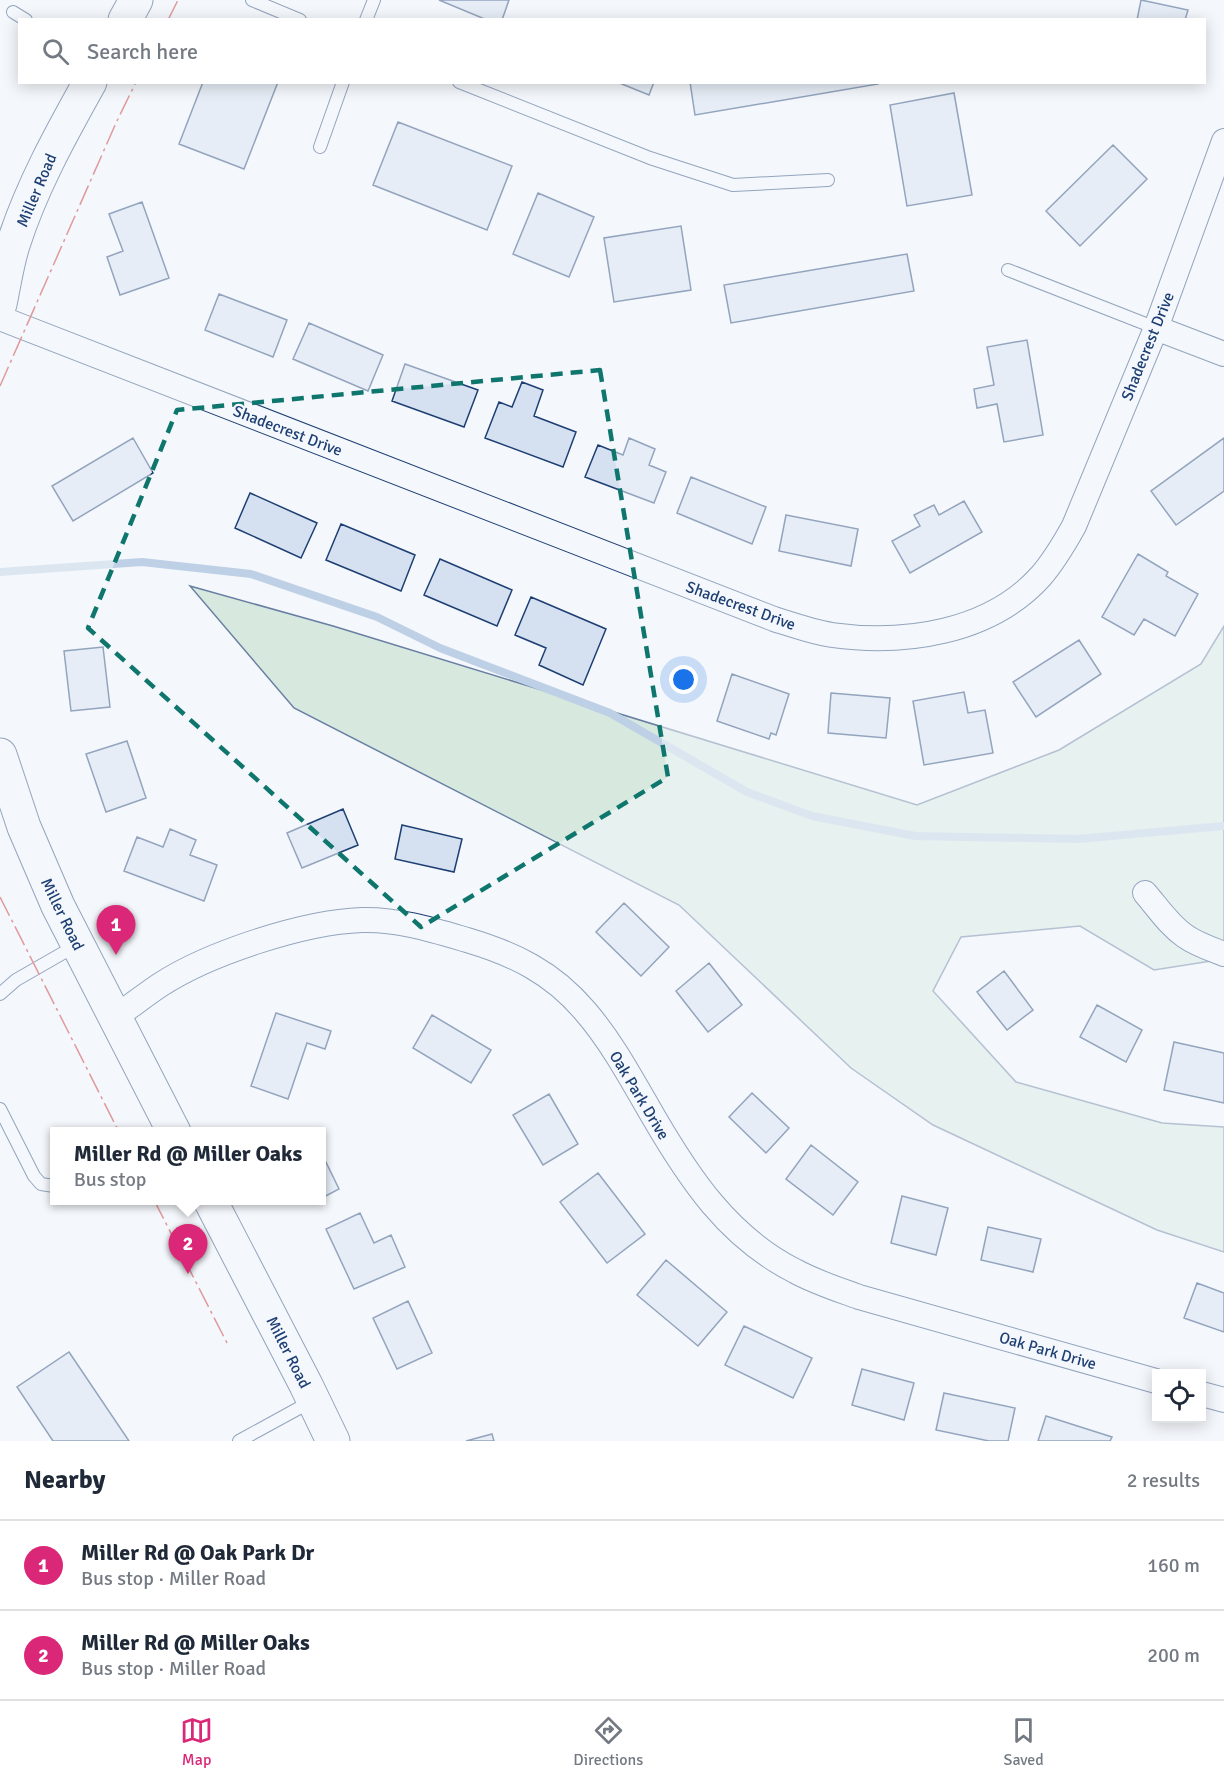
<!DOCTYPE html>
<meta charset="utf-8">
<style>
:root{--surface:#fff;--page:#f2f2f3;--text:#1f2937;--muted:#747a83;--line:#e0e1e3;--accent:#db2777}
body{margin:0;font-family:Signika,sans-serif;background:var(--page);color:var(--text)}
.controls{position:absolute;right:18px;bottom:18px;display:grid;overflow:hidden;border-radius:0px;box-shadow:0 3px 15px #0003}
.controls button{width:54px;height:54px;display:grid;place-items:center;padding:0;border:0;border-bottom:2px solid var(--line);background:var(--surface);color:var(--text);font:30px sans-serif}
.you{position:absolute;left:684px;top:680px;width:21px;height:21px;margin:-15px;border:4px solid #fff;border-radius:50%;background:#1a73e8;box-shadow:0 0 0 9px #1a73e833}
.badge{display:grid;place-items:center;width:39px;height:39px;border-radius:50%;background:var(--accent);color:#fff;font-size:20px;font-weight:700}
.pin{position:absolute;translate:-50% -50px;filter:drop-shadow(0 2px 3px #0008)}
.pin::after{content:'';position:absolute;top:32px;width:21px;height:18px;background:inherit;clip-path:polygon(0 0,100% 0,50% 100%)}
.popup{position:absolute;left:50px;top:1127px;width:276px;height:78px;box-sizing:border-box;display:grid;place-content:center;border-radius:0px;background:var(--surface);filter:drop-shadow(0 2px 4px #0005);font-size:20px;white-space:nowrap;color:var(--muted)}
.popup b{font-size:22px;color:var(--text)}
.popup::after{content:'';position:absolute;left:50%;top:100%;margin-left:-12px;border:12px solid transparent;border-top-color:var(--surface)}
.list{margin:0;padding:0;list-style:none}
h2{display:flex;justify-content:space-between;align-items:center;height:78px;margin:0;padding:0 24px;font-size:26px}
h2 small{font-size:20px;font-weight:400;color:var(--muted)}
.list li{display:grid;grid-template-columns:39px 1fr auto;gap:18px;align-items:center;box-sizing:border-box;height:90px;padding:0 24px;border-top:2px solid var(--line)}
.list b{display:block;font-size:22px;white-space:nowrap}
.list p{margin:0;font-size:20px;white-space:nowrap;color:var(--muted)}
.list em{font-size:20px;font-style:normal;color:var(--muted)}
.icon{flex:none;width:33px;height:33px;fill:none;stroke:currentColor;stroke-width:2;stroke-linecap:round;stroke-linejoin:round}
.map{position:relative;flex:none;width:1224px;height:1441px;overflow:hidden}
.search{position:absolute;background:var(--surface);box-shadow:0 3px 15px #0003;left:18px;right:18px;top:18px;height:66px;display:flex;align-items:center;gap:15px;box-sizing:border-box;padding:0 21px;border-radius:0px;color:var(--muted);font-size:22px}
.sheet{height:258px;background:var(--surface)}
nav{display:flex;justify-content:space-around;align-items:center;box-sizing:border-box;height:84px;border-top:2px solid var(--line);background:var(--surface);font-size:16px;color:var(--muted)}
nav a{display:grid;justify-items:center;gap:3px}
nav .on{color:var(--accent)}
.map>svg:first-child{display:block}
.green{fill:#d7e8df;stroke:#687fa3;stroke-width:1.5}
.lines{fill:none;stroke-linecap:round;stroke-linejoin:round}
.stream{stroke:#bed0e5;stroke-width:8}
.building{fill:#d5e0f0;stroke:#1d3f73;stroke-width:1.5}
.lane-casing{stroke:#1d3f73;stroke-width:14}
.street-casing{stroke:#1d3f73;stroke-width:26}
.secondary-casing{stroke:#1d3f73;stroke-width:35}
.lane{stroke:#f4f7fb;stroke-width:12}
.street{stroke:#f4f7fb;stroke-width:24}
.secondary{stroke:#f4f7fb;stroke-width:33}
.power{stroke:#c62828;stroke-width:1.5;stroke-dasharray:21 4.5 3 4.5;stroke-linecap:butt}
.marked{fill:none;stroke:#0f766e;stroke-width:4.5;stroke-dasharray:12 8;stroke-linejoin:round}
.labels{text-anchor:middle;stroke-width:4.5;stroke-linejoin:round;paint-order:stroke}
.street-label{font-size:16px;fill:#1d3f73;stroke:#f4f7fb}
</style>
<div class="map">
<svg width="1224" height="1441" viewBox="0 0 1224 1441">
<rect width="100%" height="100%" fill="#f4f7fb"/>
<!-- green -->
<path class="green" d="M190 586 333 626 917 805 1059 750 1201 664 1224 626V959L1154 970 1080 926 961 937 933 991 1016 1082 1162 1123 1224 1127V1252L1157 1230 933 1125 851 1068 679 905 294 708Z"/>
<g class="lines">
<!-- stream -->
<path class="stream" d="M0 572 142 562 251 574 377 617 440 648 610 713 747 792 812 816 915 836 1078 839 1224 826"/>
</g>
<!-- building -->
<path class="building" d="M439 0H509L502 20H487Z
M1141 0 1188 10 1185 20H1137Z
M203 82H278L244 169 179 144Z
M617 82H654L649 95Z
M690 82H877L878 84 695 115Z
M954 93 972 195 907 206 890 105Z
M398 122 512 166 487 230 373 185Z
M1113 145 1147 179 1080 246 1046 211Z
M538 193 594 217 569 277 513 254Z
M142 202 169 278 120 295 107 257 123 251 109 214Z
M681 226 691 290 614 302 604 238Z
M907 254 914 291 731 323 724 285Z
M219 294 287 320 273 357 205 330Z
M309 323 383 355 368 391 293 359Z
M1027 340 1043 435 1004 442 997 404 977 408 974 389 994 385 987 347Z
M405 364 478 390 464 427 392 401Z
M522 382 543 390 534 416 576 432 563 467 485 438 499 402 512 407Z
M133 438 153 473 73 521 52 486Z
M629 438 655 449 649 465 666 472 654 503 585 477 598 445 623 455Z
M1224 438V491L1176 525 1151 491Z
M691 477 766 507 752 544 677 513Z
M250 493 317 523 301 558 235 528Z
M964 501 982 532 910 573 892 541 920 526 914 515 934 505 939 515Z
M786 515 858 529 851 566 779 551Z
M341 524 415 555 401 591 326 560Z
M1138 554 1168 572 1166 576 1198 594 1175 636 1144 619 1134 635 1102 617Z
M440 559 512 590 497 626 424 595Z
M531 597 606 629 583 685 539 665 546 648 515 635Z
M1079 640 1101 674 1036 717 1013 682Z
M103 647 110 707 71 711 64 651Z
M732 674 789 694 776 735 771 733 769 739 717 721Z
M964 692 968 713 985 710 993 753 924 765 913 701Z
M831 693 890 698 886 738 828 733Z
M127 741 146 798 106 812 86 754Z
M343 809 358 845 302 868 287 833Z
M402 825 462 839 454 872 395 859Z
M170 829 196 840 190 855 217 865 204 901 124 871 137 837 163 847Z
M624 903 669 947 641 976 596 932Z
M709 963 742 1005 708 1032 676 991Z
M1004 971 1033 1010 1007 1030 977 992Z
M1097 1005 1142 1030 1126 1062 1080 1037Z
M276 1013 331 1031 325 1049 307 1043 288 1099 251 1086Z
M432 1015 491 1050 471 1083 413 1048Z
M1174 1042 1224 1053V1103L1164 1090Z
M752 1093 789 1128 766 1153 729 1117Z
M549 1094 578 1144 543 1165 513 1115Z
M811 1145 858 1182 833 1215 786 1179Z
M322 1154 339 1189 322 1198Z
M598 1173 645 1234 607 1263 560 1202Z
M902 1196 948 1208 936 1255 891 1243Z
M360 1213 374 1243 391 1235 405 1267 354 1289 326 1229Z
M988 1227 1041 1239 1033 1272 981 1260Z
M666 1260 727 1312 698 1346 637 1295Z
M1197 1283 1224 1293V1332L1184 1318Z
M408 1301 432 1353 397 1369 373 1318Z
M744 1326 812 1358 793 1398 725 1365Z
M69 1352 129 1441H53L17 1387Z
M862 1369 914 1383 904 1420 852 1405Z
M944 1393 1015 1408 1008 1441H989L936 1430Z
M1046 1416 1112 1437 1110 1441H1038Z
M492 1434 494 1441H466Z"/>
<g class="lines">
<defs>
<path id="lane" d="M252 0 300 20
M13 12 26 20
M366 20 374 0
M459 82 650 158 733 185 828 180
M320 147 343 82
M1008 270 1156 328
M0 994 16 980 77 945
M0 1109 34 1176 41 1184 54 1186
M239 1441 312 1401"/>
<path id="street" d="M0 318 774 619C793 625 812 632 832 635 904 645 990 633 1041 576 1054 561 1064 544 1074 526L1156 328 1224 141
M1156 328 1224 354
M1145 893C1158 908 1169 925 1185 936 1196 944 1211 949 1224 954
M115 1017C130 1007 145 995 160 985 209 953 304 922 362 920 398 919 433 930 467 940 514 954 552 972 585 1011 612 1042 632 1080 653 1116 689 1178 728 1237 795 1271 815 1282 837 1289 859 1297L1156 1381
M1202 1394 1224 1400"/>
<path id="secondary" d="M125 20 136 0
M0 304C4 285 7 264 13 245 31 188 61 134 90 82
M0 755 24 827 58 906 174 1132
M210 1200 306 1385 333 1441"/>
</defs>
<!-- lane casing -->
<use href="#lane" class="lane-casing"/>
<!-- street casing -->
<use href="#street" class="street-casing"/>
<!-- secondary casing -->
<use href="#secondary" class="secondary-casing"/>
<!-- lane -->
<use href="#lane" class="lane"/>
<!-- street -->
<use href="#street" class="street"/>
<!-- secondary -->
<use href="#secondary" class="secondary"/>
<!-- power -->
<path class="power" d="M168 20 178 0
M0 386 116 123 136 82
M0 897 119 1132
M154 1200 227 1343"/>
</g>
<!-- marked area -->
<path d="M0 0H1224V1441H0ZM600 370 668 777 421 927 88 628 177 410Z" fill="#f4f7fb" fill-opacity=".55" fill-rule="evenodd"/>
<path class="marked" d="M600 370 668 777 421 927 88 628 177 410Z"/>
<g class="labels">
<!-- street labels -->
<g class="street-label">
<text transform="translate(36 190) rotate(-67)" y="6">Miller Road</text>
<text transform="translate(1147 346) rotate(-68)" y="6">Shadecrest Drive</text>
<text transform="translate(288 430) rotate(21)" y="6">Shadecrest Drive</text>
<text transform="translate(741 605) rotate(20)" y="6">Shadecrest Drive</text>
<text transform="translate(63 914) rotate(64)" y="6">Miller Road</text>
<text transform="translate(640 1095) rotate(59)" y="6">Oak Park Drive</text>
<text transform="translate(1048 1350) rotate(16)" y="6">Oak Park Drive</text>
<text transform="translate(289 1352) rotate(63)" y="6">Miller Road</text>
</g>
</g>
</svg>
<div class="controls">
<button><svg class="icon" aria-label="locate" viewBox="0 0 24 24"><circle cx="12" cy="12" r="6"/><path d="M12 2v4M12 18v4M2 12h4M18 12h4"/></svg></button>
</div>
<div class="you"></div>
<div class="pin badge" style="left:116px;top:955px">1</div>
<div class="pin badge" style="left:188px;top:1274px">2</div>
<div class="popup"><b>Miller Rd @ Miller Oaks</b>Bus stop</div>
<div class="search"><svg class="icon" aria-label="search" viewBox="0 0 24 24"><circle cx="10" cy="10" r="6"/><path d="M15 15l6 6"/></svg>Search here</div>
</div>
<section class="sheet">
<h2>Nearby<small>2 results</small></h2>
<ul class="list">
<li><span class="badge">1</span><div><b>Miller Rd @ Oak Park Dr</b><p>Bus stop · Miller Road</p></div><em>160 m</em></li>
<li><span class="badge">2</span><div><b>Miller Rd @ Miller Oaks</b><p>Bus stop · Miller Road</p></div><em>200 m</em></li>
</ul>
</section>
<nav>
<a class="on"><svg class="icon" aria-label="map" viewBox="0 0 24 24"><path d="M3 6l6-2 6 2 6-2v14l-6 2-6-2-6 2zM9 4v14M15 6v14"/></svg>Map</a>
<a><svg class="icon" aria-label="directions" viewBox="0 0 24 24"><path d="M12 3l9 9-9 9-9-9zM9 14v-3h6M13 9l2 2-2 2"/></svg>Directions</a>
<a><svg class="icon" aria-label="saved" viewBox="0 0 24 24"><path d="M7 4h10v16l-5-4-5 4z"/></svg>Saved</a>
</nav>
